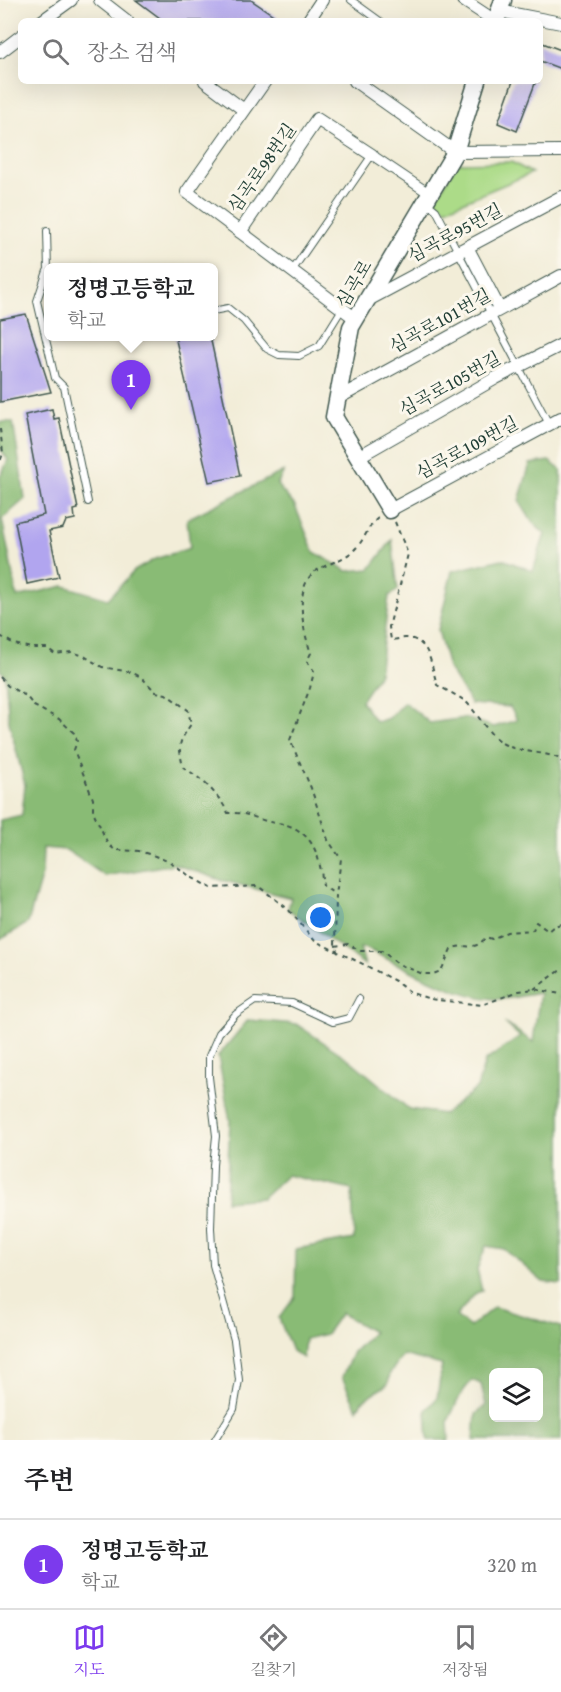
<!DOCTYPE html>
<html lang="ko">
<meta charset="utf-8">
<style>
:root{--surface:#fff;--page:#f2f2f2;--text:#202124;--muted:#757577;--line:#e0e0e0;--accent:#7c3aed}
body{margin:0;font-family:"Gentium Book Plus","Noto Serif KR",serif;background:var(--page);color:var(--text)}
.controls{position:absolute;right:18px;bottom:18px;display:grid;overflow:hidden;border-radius:9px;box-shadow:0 6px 24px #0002}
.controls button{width:54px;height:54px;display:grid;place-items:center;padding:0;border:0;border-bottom:2px solid var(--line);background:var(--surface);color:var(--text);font:30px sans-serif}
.you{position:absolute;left:321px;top:918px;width:21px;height:21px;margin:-15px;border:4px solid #fff;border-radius:50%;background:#1a73e8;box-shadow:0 0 0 9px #1a73e833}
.badge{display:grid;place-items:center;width:39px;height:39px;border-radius:50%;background:var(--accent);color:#fff;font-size:20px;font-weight:700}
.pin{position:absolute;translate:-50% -50px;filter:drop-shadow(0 2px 3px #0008)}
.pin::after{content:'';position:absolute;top:32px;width:21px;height:18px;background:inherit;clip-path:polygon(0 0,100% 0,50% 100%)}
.popup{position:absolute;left:44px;top:263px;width:174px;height:78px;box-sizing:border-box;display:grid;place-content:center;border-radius:9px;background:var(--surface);filter:drop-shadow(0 2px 4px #0005);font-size:20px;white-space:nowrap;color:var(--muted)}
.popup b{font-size:22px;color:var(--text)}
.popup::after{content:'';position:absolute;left:50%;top:100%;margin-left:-12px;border:12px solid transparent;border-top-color:var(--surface)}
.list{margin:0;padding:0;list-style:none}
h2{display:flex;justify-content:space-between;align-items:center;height:78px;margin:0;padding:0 24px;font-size:26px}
h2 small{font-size:20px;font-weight:400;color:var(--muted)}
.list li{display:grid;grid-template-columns:39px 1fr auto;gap:18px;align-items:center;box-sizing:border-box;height:90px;padding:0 24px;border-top:2px solid var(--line)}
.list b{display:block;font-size:22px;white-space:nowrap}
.list p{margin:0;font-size:20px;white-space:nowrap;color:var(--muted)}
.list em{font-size:20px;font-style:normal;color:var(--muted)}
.icon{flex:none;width:33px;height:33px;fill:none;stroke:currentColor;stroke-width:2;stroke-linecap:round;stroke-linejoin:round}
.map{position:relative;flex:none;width:561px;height:1440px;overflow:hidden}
.search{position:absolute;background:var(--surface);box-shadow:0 6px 24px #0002;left:18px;right:18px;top:18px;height:66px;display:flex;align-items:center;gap:15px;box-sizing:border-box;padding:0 21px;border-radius:9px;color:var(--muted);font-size:22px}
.sheet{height:168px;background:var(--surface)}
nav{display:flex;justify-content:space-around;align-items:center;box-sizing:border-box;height:84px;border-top:2px solid var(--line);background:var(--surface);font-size:16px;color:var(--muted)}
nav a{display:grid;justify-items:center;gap:3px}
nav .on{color:var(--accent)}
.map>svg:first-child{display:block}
.green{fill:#acdb88;stroke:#668c5e;stroke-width:1.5}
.forest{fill:#89bb74;stroke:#547c54;stroke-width:1.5;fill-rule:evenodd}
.building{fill:#b1a5ef}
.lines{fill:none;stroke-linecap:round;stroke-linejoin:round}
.service-casing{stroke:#3f574d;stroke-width:8}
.pedestrian-casing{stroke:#3f574d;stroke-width:11}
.minor-casing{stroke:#3f574d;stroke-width:14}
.tertiary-casing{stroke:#3f574d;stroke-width:19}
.path{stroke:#3f574d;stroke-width:2;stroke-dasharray:4.5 4.5;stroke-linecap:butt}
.service{stroke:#fff;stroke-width:6}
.pedestrian{stroke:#fff;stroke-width:9}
.minor{stroke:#fff;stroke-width:12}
.tertiary{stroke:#fff;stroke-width:16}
.labels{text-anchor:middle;stroke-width:6;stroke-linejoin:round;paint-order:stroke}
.street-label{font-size:18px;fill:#1f3d34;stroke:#fbf7ec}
</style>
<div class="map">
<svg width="561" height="1440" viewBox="0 0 561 1440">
<rect width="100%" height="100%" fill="#fbf7ec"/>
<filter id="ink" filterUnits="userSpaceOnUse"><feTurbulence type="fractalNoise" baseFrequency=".0167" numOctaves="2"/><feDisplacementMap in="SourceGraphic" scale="12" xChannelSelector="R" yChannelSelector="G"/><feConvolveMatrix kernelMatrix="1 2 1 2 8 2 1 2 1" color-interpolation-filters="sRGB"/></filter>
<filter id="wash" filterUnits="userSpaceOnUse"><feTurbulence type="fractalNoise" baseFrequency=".008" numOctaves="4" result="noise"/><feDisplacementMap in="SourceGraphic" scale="24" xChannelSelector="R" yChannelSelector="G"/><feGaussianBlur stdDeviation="1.35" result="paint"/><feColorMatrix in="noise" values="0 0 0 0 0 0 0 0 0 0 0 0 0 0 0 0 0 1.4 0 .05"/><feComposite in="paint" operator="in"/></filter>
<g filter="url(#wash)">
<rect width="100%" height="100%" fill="#f2edd8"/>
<!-- green -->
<path class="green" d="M511 162 532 173 446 209 435 200 457 163Z"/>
<!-- forest -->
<path class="forest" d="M0 422H13L25 499 2 519 17 597 64 586 108 599 134 571 155 559 190 548 187 519 284 471 277 485 295 506 314 552 347 571 370 569 392 540 398 590 389 596 379 674 361 701 376 722 389 718 404 702 430 723 465 718 494 727 517 720 510 707 471 704 448 668 438 630 452 571 502 559 533 571 545 534 533 523 519 501 530 464 549 461 561 470V1284L543 1282 504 1249 486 1246 477 1269 482 1291 476 1293 456 1316 470 1327 494 1307 561 1327V1440H474L476 1414 486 1405 481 1384 472 1380 461 1394 448 1421 449 1440H428L426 1410 437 1398 442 1365 403 1355 390 1373 388 1384 362 1401 357 1409 342 1377 353 1352 373 1332 341 1313 326 1334 305 1339 303 1358 292 1351 279 1318 295 1297 296 1249 354 1239 352 1190 287 1175 262 1198 226 1201 230 1121 218 1056 248 1020 296 1024 350 1060 409 1109 444 1114 477 1088 485 1061 520 1037 504 1022 533 1042 540 993C525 995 508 1000 494 999 453 996 403 966 365 948H360L365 965 288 909 291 898 221 880 174 864 105 876 66 850 43 848 42 874 28 923 0 940V820L22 815 25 785 9 722 5 675 0 670V477L8 460 0 448ZM494 1372H538V1418H494Z"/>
<g id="blocks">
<!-- building -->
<path class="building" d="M136 0H251L282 21H164Z
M540 42 561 50V69L540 61Z
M513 81H536L517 131 498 123Z
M26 314 51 392 0 402V319Z
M175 336H210L240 476 209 482Z
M52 409 54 419 59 418 78 509 74 510 75 519 66 521 63 528 49 531 59 577 27 584 15 522 44 515 25 415Z"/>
</g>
</g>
<g filter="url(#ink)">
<use href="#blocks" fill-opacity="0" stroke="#3f574d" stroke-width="1.5"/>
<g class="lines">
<defs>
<path id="service" d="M351 0 380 21
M426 202 436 210 549 424
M47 231 48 271
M47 271 37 301 55 378 64 387 88 502
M292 271 372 155
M213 311 228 308 244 321 267 349 279 355 299 356 319 346 342 309
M215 1440 234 1409 239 1380 234 1340 213 1265 211 1228 213 1165 216 1136 209 1077V1056L219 1033 236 1014 255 1001 292 1003 333 1022 349 1018 359 999"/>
<path id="pedestrian" d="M372 155 430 194"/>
<path id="minor" d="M100 0 127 21
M463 0 495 21
M499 11 561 23
M42 21 71 0
M308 21 322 0
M0 52 21 36
M205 81 244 110
M265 81 187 192 356 319
M355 81 455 152 561 151
M240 232 317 119 372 155
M467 247 499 308
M368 300 561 197
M338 398 561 276
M358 457 496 378 561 345
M390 510 561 418"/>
<path id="tertiary" d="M496 21 503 0
M390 510 334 417 351 327 455 152 477 81"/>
</defs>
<!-- service casing -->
<use href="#service" class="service-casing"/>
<!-- pedestrian casing -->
<use href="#pedestrian" class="pedestrian-casing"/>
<!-- minor casing -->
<use href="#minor" class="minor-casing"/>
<!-- tertiary casing -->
<use href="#tertiary" class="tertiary-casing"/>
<!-- path -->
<path class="path" d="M0 429 3 453 0 462
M395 522 408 554 389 627 391 640C396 640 400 638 405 638 430 638 431 665 437 685 445 690 457 695 465 701 479 714 486 733 502 743 520 754 541 750 560 759L561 762
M0 636 14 644 31 648H47L55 654 72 652 84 656 102 667 131 672 141 677 156 692 166 694 188 710 191 724C178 744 178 744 183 767 202 779 218 793 228 813 246 812 252 817 269 822 275 823 281 823 287 825 316 835 320 860 323 886L335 894
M0 677 8 686 26 696 34 706 59 719 74 733 77 741 74 750 93 799V811L108 844 115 850 139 851 155 856 172 863 191 877 211 888 258 886 288 909 315 941 365 965 395 981 409 992 430 999 482 1005 519 991 534 989 561 994
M335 946 348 944 361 951H382L398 964 423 974H433L441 971 451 949C466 942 474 953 486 937L492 939 507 932 533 930 536 922 548 931 554 926 561 924
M338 953 335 946 336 895 341 859 328 840 311 788 290 740 310 688 314 672 307 661 311 653C303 631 293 586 316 571 330 562 345 560 356 548 365 539 368 526 378 518
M534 989 561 970"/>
<!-- service -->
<use href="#service" class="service"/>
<!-- pedestrian -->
<use href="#pedestrian" class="pedestrian"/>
<!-- minor -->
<use href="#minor" class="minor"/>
<!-- tertiary -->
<use href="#tertiary" class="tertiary"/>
</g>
</g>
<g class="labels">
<!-- street labels -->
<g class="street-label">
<text transform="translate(262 168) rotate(-55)" y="6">심곡로98번길</text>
<text transform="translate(455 233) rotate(-28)" y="6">심곡로95번길</text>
<text transform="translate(354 284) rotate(-59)" y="6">심곡로</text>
<text transform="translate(440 321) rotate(-29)" y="6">심곡로101번길</text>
<text transform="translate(450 384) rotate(-29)" y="6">심곡로105번길</text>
<text transform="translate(467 448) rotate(-28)" y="6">심곡로109번길</text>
</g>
</g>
</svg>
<div class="controls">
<button><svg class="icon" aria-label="layers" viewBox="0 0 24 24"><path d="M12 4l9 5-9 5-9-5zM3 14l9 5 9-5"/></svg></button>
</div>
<div class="you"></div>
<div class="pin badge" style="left:131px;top:410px">1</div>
<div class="popup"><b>정명고등학교</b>학교</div>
<div class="search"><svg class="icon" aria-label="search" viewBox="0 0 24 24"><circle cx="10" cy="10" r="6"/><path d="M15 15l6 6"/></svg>장소 검색</div>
</div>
<section class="sheet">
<h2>주변<small></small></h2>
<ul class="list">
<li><span class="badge">1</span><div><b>정명고등학교</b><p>학교</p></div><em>320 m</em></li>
</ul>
</section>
<nav>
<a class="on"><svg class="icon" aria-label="map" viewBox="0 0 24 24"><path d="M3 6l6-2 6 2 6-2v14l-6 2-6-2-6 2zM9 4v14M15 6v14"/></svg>지도</a>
<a><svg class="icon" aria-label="directions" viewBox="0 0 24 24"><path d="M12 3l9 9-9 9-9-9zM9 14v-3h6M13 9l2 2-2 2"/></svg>길찾기</a>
<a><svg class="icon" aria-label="saved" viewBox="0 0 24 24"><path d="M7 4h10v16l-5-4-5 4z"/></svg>저장됨</a>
</nav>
